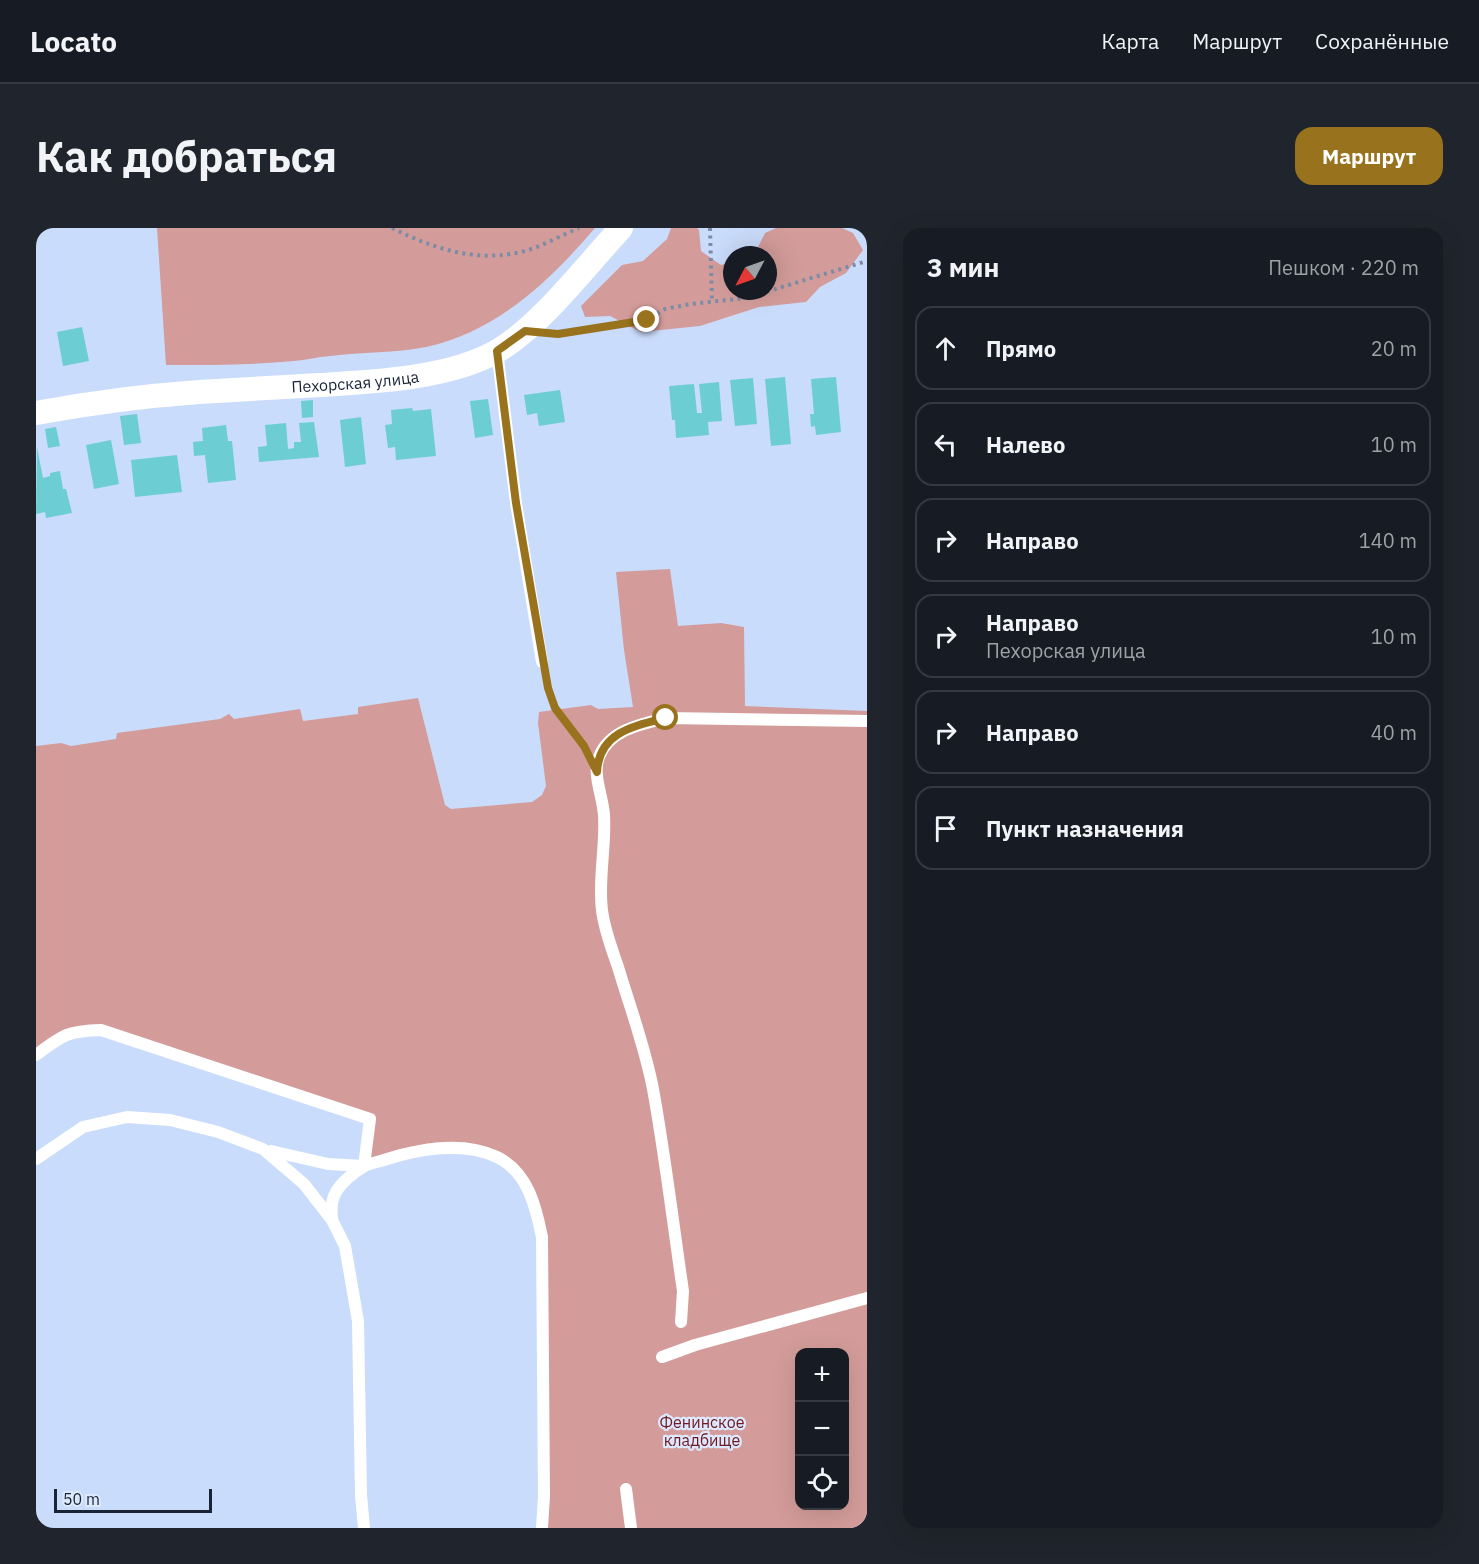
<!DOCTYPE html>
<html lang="ru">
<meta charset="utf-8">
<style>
:root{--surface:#171b24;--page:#20242c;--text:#f1f3f6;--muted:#9ea1a6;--line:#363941;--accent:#99721d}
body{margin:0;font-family:"IBM Plex Sans",sans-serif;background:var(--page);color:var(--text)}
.controls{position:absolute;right:18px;bottom:18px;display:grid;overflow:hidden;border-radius:12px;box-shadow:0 6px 24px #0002}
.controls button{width:54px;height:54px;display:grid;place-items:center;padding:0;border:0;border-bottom:2px solid var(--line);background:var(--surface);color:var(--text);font:30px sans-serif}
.compass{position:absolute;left:687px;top:18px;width:54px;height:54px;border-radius:50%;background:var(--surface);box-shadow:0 6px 24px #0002;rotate:229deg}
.scale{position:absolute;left:18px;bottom:15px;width:158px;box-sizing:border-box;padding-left:6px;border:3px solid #192437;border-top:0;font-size:16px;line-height:21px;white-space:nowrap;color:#192437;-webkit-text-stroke:4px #dde9fe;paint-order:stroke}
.stop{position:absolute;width:18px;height:18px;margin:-14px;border:4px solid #99721d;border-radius:50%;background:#fff}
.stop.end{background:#99721d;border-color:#fff;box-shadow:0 2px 6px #0008}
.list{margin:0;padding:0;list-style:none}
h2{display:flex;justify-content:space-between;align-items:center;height:78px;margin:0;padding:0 24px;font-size:26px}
h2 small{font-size:20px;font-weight:400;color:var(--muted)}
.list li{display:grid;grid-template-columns:39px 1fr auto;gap:18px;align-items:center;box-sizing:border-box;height:84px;margin:0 12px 12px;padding:0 12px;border:2px solid var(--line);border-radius:18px}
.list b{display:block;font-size:22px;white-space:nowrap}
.list p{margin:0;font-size:20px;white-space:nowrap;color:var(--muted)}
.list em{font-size:20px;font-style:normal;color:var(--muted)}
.icon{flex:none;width:33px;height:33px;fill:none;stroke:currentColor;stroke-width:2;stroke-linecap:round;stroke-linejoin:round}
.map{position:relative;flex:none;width:831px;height:1300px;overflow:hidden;border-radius:18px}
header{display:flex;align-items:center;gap:36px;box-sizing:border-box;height:84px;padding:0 30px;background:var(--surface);border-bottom:2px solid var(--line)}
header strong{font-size:28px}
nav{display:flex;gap:33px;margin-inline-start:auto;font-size:21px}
.intro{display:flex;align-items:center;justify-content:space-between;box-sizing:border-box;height:144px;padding:0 36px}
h1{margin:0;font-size:42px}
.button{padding:15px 27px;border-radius:18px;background:var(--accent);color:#fff;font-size:21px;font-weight:700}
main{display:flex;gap:36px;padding:0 36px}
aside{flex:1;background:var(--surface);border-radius:18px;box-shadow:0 6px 24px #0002}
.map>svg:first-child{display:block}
.green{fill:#d39c9a;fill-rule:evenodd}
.building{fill:#6ccdd3}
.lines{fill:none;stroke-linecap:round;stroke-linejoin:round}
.path{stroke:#7d8ca6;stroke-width:4;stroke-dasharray:3 4.5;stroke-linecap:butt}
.lane{stroke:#fff;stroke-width:12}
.street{stroke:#fff;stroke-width:24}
.route{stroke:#99721d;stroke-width:8}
.labels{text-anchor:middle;stroke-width:4.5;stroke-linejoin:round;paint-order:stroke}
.street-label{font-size:16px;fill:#192437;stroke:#dde9fe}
.park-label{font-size:16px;fill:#711920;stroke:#dde9fe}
</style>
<header>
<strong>Locato</strong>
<nav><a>Карта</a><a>Маршрут</a><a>Сохранённые</a></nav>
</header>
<div class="intro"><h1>Как добраться</h1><a class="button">Маршрут</a></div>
<main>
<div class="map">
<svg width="831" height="1300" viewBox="0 0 831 1300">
<rect width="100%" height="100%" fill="#cadcfb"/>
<!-- green -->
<path class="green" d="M121 0H559C514 53 460 104 390 119 359 125 326 124 294 128 282 129 270 132 258 133 216 137 173 137 130 137Z
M635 0H661L663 2 665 23 685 37 696 33V63H732V27H713L719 25 729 5 740 0H806L817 5 827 22 810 45 784 59 770 74 723 79 664 98 605 104 574 88 549 89 545 78 586 37 607 33 631 11Z
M634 341 642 398 685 395 708 399 709 478 831 483V1300H506L500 979 462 929 412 920 328 938 333 891 65 802 42 803 0 826V518L25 515 35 518 80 511 81 505 184 491 193 486 198 491 264 481 267 493 322 486V479L382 470 409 577 415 581 496 574 506 567 510 558 502 495 503 484 555 477 562 481 597 479 588 422 580 344ZM764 1124H808V1278H764Z"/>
<!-- building -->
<path class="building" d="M46 99 53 133 27 138 21 104Z
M749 149 755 216 735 218 729 151Z
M800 149 805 204 780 207 779 198 775 199 774 186H778L775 151Z
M717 150 721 196 699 198 694 152Z
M683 154 686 193 672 194 673 207 640 210 639 192H636L633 158 658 156 661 185H666L663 156Z
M524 162 529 194 503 198 501 185 491 187 488 167Z
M452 171 457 207 439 210 434 173Z
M277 172V189L266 190 265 173Z
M376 180 377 183 395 181 400 228 360 232 359 219 352 220 349 197 356 196 355 182Z
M101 186 105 215 88 217 84 188Z
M325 189 330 236 309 239 304 192Z
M278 194 283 229 223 234 222 219 231 218 229 197 250 195 252 221 258 220V214H265L263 195Z
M190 197 192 213H196L200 252 172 255 169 227 158 228 157 214 167 213 166 200Z
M20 199 24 218 12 220 9 201Z
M75 212 83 256 58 261 50 217Z
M1 219 7 250 14 248V245L24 243 27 261H30L36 285 10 290 9 284 0 286Z
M141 227 146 264 99 269 95 232Z"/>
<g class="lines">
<!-- path -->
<path class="path" d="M356 0C402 23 450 38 501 19 515 13 529 6 543 0
M674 0 676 74
M519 106 553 102 611 92 629 81 655 76 710 70 831 33
M509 447 519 480 549 521"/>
<!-- lane -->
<path class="lane" d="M461 123 480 275 506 434
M0 827C27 807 31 803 65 802L334 891 328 938 292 936 235 923
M0 931 47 899 91 889 134 892 182 904 227 921 268 956 296 992 309 1018 322 1093 325 1267 328 1300
M296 990C295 981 295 972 300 964 305 955 318 944 327 939 333 935 342 934 348 932 382 921 427 913 461 929 492 944 500 979 506 1009L508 1268 506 1300
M645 1094 647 1063C637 995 629 927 617 861 609 819 594 779 582 739 576 721 568 701 566 682 562 651 570 619 568 587 567 569 556 546 563 529 573 502 605 496 630 490L831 493
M626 1129 659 1117 831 1070
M590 1261 595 1300"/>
<!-- street -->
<path class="street" id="s1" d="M0 185C54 175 108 168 163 164 203 162 244 159 285 157 339 154 416 150 463 122 506 96 550 38 585 0"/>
</g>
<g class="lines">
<!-- route -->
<path class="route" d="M611 92 522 106 489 103 461 123 480 275 512 460 519 480 548 518 561 544C563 504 598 498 630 490"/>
</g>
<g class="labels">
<!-- street labels -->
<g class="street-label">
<text dy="6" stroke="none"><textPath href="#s1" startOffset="321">Пехорская улица</textPath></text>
</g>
<!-- park labels -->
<g class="park-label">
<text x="666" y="1200">Фенинское<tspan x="666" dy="18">кладбище</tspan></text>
</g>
</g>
</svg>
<div class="controls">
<button>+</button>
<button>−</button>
<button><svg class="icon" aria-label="locate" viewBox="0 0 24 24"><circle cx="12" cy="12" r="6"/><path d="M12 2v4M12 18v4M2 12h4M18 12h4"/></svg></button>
</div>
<svg class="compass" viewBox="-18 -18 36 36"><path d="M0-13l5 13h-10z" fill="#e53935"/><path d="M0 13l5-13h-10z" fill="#9ea1a6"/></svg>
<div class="scale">50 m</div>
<div class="stop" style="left:630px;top:490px"></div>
<div class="stop end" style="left:611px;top:92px"></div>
</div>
<aside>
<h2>3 мин<small>Пешком · 220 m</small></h2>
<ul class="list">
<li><svg class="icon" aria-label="ahead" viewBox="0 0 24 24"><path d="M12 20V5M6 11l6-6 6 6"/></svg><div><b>Прямо</b></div><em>20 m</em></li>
<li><svg class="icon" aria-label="left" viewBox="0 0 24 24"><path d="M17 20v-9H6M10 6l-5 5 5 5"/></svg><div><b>Налево</b></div><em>10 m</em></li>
<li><svg class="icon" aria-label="right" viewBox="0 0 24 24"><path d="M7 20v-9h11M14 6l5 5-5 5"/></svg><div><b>Направо</b></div><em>140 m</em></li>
<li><svg class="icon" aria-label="right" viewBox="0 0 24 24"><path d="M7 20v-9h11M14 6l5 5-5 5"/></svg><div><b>Направо</b><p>Пехорская улица</p></div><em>10 m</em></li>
<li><svg class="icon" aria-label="right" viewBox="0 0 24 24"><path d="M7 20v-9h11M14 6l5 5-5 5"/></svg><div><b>Направо</b></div><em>40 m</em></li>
<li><svg class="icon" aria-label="arrive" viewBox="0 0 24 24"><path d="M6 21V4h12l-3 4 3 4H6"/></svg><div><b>Пункт назначения</b></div></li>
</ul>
</aside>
</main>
